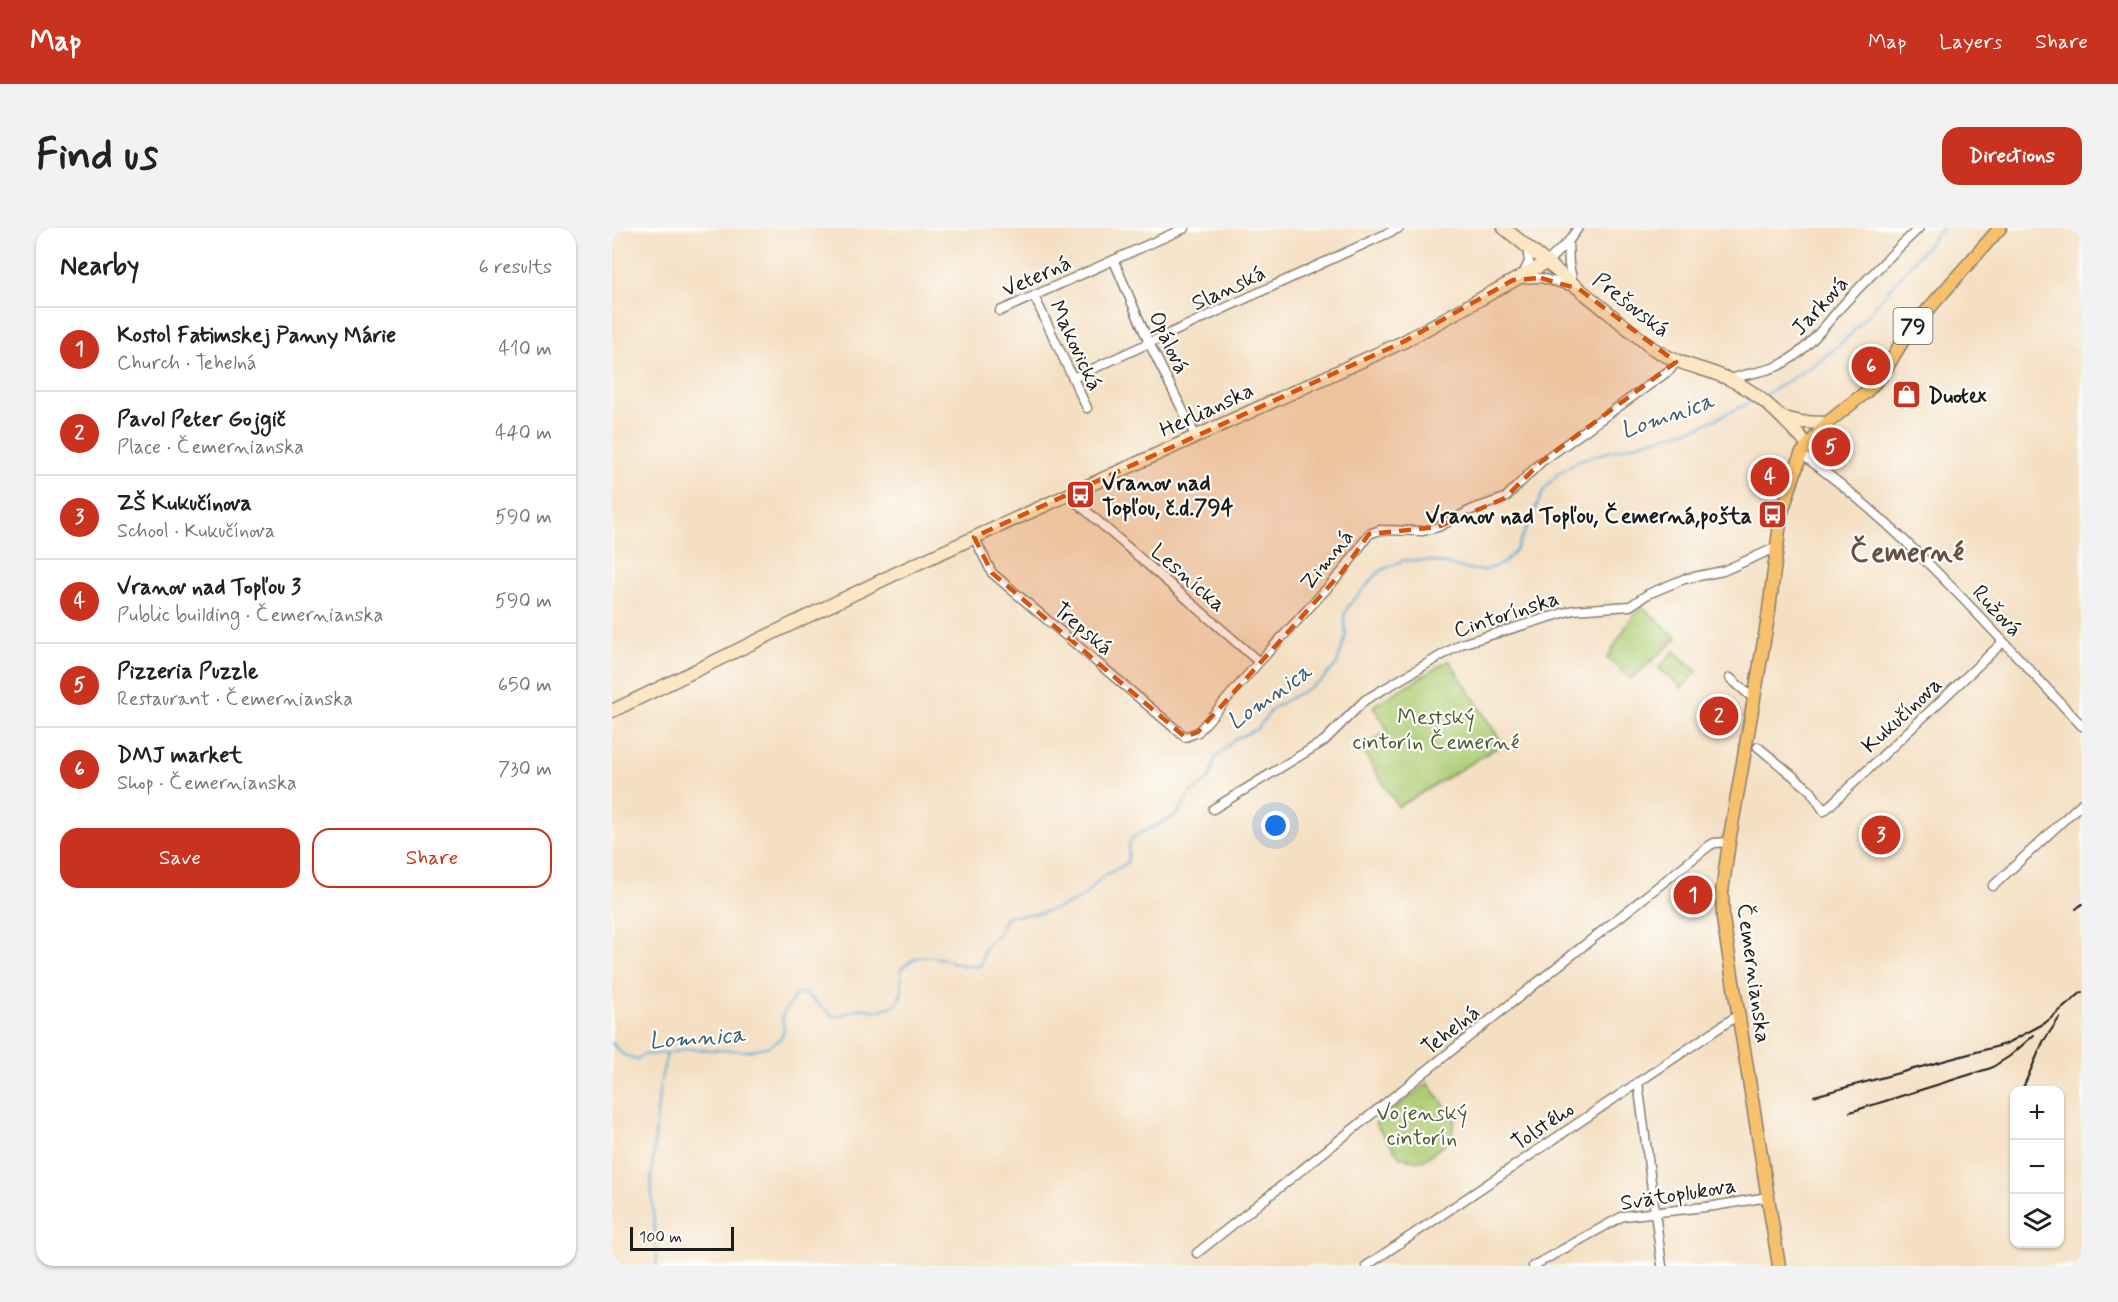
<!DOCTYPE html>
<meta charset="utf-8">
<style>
:root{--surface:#fff;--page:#f2f2f2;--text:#222;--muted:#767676;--line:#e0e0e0;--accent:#c8321e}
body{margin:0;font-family:Mynerve,sans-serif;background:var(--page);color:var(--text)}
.controls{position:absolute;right:18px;bottom:18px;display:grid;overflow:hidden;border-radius:12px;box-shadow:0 2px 4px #0004}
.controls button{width:54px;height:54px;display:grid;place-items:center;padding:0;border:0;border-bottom:2px solid var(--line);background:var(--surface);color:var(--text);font:30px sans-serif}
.scale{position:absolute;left:18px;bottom:15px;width:104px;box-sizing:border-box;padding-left:6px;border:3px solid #1c1c1c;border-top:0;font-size:16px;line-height:21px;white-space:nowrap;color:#1c1c1c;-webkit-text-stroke:4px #fdfcf7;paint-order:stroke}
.you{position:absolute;left:664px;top:598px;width:21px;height:21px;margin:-15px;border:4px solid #fff;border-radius:50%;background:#1a73e8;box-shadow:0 0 0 9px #1a73e833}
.badge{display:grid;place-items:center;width:39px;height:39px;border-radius:50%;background:var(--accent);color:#fff;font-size:20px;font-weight:700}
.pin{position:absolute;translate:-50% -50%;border:3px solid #fff;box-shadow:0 2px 6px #0006}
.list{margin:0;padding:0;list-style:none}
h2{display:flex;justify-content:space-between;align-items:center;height:78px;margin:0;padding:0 24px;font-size:26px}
h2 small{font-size:20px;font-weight:400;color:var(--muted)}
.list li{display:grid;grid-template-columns:39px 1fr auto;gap:18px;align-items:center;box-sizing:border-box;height:84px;padding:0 24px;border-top:2px solid var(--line)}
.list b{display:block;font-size:22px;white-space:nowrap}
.list p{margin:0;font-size:20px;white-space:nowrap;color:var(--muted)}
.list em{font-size:20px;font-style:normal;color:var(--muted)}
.actions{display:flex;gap:12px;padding:18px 24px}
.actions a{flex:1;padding:14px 0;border:2px solid var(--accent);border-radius:18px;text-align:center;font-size:21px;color:var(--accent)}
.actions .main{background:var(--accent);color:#fff}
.icon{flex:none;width:33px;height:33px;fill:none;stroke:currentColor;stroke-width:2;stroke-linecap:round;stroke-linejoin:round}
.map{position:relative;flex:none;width:1470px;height:1038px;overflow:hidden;border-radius:18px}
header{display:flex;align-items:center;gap:36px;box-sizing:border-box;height:84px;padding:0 30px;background:var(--accent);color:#fff}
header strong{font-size:28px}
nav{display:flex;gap:33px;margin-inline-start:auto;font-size:21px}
.intro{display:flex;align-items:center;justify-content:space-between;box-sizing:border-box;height:144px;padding:0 36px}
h1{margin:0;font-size:42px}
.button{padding:15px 27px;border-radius:18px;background:var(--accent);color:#fff;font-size:21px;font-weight:700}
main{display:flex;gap:36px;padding:0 36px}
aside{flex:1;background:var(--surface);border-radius:18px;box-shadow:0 2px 4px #0004}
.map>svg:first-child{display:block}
.green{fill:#adcd74;stroke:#647448;stroke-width:1.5}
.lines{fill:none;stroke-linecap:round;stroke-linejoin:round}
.stream{stroke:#5cabd6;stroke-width:2}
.street-casing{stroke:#887e6f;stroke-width:11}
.secondary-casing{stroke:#887e6f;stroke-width:15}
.primary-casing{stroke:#887e6f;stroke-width:15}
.street{stroke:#fff;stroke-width:8}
.secondary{stroke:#fce6c4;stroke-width:12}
.primary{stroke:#f7c06c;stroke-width:12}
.rail{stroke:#1c1c1c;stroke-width:2}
.marked{fill:#d4530e;fill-opacity:0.2;stroke:#d4530e;stroke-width:4.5;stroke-dasharray:12 8;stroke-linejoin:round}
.labels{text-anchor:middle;stroke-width:4.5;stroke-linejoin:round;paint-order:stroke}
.shield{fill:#fdfcf7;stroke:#605f5e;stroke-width:1.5}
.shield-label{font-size:21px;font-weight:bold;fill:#1c1c1c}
.street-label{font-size:22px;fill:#1c1c1c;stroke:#fdfcf7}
.poi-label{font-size:22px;font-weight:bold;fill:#1c1c1c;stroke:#fdfcf7;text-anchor:start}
.park-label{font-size:22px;fill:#4f5a3b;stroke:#fdfcf7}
.water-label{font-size:24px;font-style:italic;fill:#395c70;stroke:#fdfcf7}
.district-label{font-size:28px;font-weight:bold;fill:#665046;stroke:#fdfcf7}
</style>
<header>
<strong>Map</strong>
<nav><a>Map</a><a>Layers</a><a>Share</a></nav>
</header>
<div class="intro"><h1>Find us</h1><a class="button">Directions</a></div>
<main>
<aside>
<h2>Nearby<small>6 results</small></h2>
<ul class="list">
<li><span class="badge">1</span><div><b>Kostol Fatimskej Panny Márie</b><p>Church · Tehelná</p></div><em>410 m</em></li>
<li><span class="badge">2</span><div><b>Pavol Peter Gojgič</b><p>Place · Čemernianska</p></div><em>440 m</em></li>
<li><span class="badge">3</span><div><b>ZŠ Kukučínova</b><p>School · Kukučínova</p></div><em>590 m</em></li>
<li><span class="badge">4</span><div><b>Vranov nad Topľou 3</b><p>Public building · Čemernianska</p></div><em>590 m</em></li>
<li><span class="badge">5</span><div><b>Pizzeria Puzzle</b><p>Restaurant · Čemernianska</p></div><em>650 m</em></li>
<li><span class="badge">6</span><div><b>DMJ market</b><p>Shop · Čemernianska</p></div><em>730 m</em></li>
</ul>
<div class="actions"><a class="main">Save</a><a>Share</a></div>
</aside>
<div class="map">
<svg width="1470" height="1038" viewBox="0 0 1470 1038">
<rect width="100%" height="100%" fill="#fdfcf7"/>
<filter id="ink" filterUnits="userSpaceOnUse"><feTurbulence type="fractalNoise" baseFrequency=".0167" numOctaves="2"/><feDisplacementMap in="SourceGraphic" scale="12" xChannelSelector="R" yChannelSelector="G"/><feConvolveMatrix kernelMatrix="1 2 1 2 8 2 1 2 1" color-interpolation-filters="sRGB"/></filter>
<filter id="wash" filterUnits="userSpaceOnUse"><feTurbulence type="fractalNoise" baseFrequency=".008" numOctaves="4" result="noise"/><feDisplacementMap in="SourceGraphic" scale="24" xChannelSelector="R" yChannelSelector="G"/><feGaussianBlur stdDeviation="1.35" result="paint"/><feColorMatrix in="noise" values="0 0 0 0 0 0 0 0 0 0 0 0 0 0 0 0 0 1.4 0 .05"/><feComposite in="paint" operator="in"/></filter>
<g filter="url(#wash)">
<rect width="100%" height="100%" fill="#f4dfc2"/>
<!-- green -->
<path class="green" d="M1030 378 1065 410 1019 451 995 430C1007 411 1015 393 1030 378Z
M1062 423 1085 443 1070 460 1047 440Z
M837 432 891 516 786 579 749 520 776 503 761 478Z
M816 855 843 891 839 911 811 933 789 930 763 896Z"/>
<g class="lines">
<!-- stream -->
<path class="stream" d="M1151 168C1182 150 1212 132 1238 107L1330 0
M0 815 10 826 24 832 31 827 58 825 75 821 136 823 157 818 168 811 172 802 170 788 182 769 189 764C203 770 210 783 224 789L250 780 265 783 284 777 290 764 289 741C318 711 338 743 369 738L371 724 376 715 386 707 395 688C421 688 450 682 472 668 479 662 484 652 492 648 500 643 508 640 516 634L517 616 521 609 565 587 578 565 597 551 604 529 623 511 645 501 661 480 709 453 725 436 734 408 732 388 737 377 768 343 792 332 820 333 850 340 871 343 892 335 905 320 933 260 948 244 967 232 1087 199 1143 172
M45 1038 39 953 48 855 55 826"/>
</g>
</g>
<g filter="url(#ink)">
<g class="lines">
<defs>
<path id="street" d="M956 14 957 37 961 55
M502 33 537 115 584 209
M935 34 956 14 966 0
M911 46 917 34 915 19
M908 51 929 50 962 59
M422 68 475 180
M388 83 573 0
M461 150 787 0
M1117 152C1133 145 1150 145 1166 138 1193 125 1210 101 1229 79 1254 52 1280 26 1307 0
M1189 226C1295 302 1380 403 1470 498
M456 267 647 434
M362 309 380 345 573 509 586 504 647 434 730 344 757 306 768 302 811 303 826 299 861 281 893 270 929 234 1058 142 1064 134
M1118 450 1142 471
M1146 519 1198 562 1212 583 1391 414
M601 581 712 513 753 472 849 416 961 382 1018 378 1036 366 1072 351 1111 343 1163 320
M1381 658 1470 575
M1026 854 1050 1038
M585 1025 1097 618 1102 615 1117 614
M754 1038 1126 787
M921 1038 1011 988 1102 978 1156 969"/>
<path id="secondary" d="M892 0 1040 120C1066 137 1090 139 1117 151 1148 165 1172 191 1195 216
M1172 190 1189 194 1215 195
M0 483 289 343 791 114 935 34"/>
<path id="primary" d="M1167 1038 1111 691 1110 664 1117 614 1156 390 1169 287 1189 226 1215 195 1254 164 1270 147 1293 109 1313 85 1388 0"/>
</defs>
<!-- street casing -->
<use href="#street" class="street-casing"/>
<!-- secondary casing -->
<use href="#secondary" class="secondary-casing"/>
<!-- primary casing -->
<use href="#primary" class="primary-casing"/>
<!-- street -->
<use href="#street" class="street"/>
<!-- secondary -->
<use href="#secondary" class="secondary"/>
<!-- primary -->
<use href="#primary" class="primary"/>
<!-- rail -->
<path class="rail" d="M1464 681 1470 676
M1410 862 1431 814 1448 789
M1202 868 1394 816 1433 795 1470 764
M1238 884 1379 840 1398 828 1422 807"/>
</g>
</g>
<!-- marked area -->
<path class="marked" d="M929 50 967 61 1064 134 929 234 893 270 826 299 757 306 730 344 586 504 573 509 380 345 362 309 791 114 901 52Z"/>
<!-- icons -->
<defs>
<symbol id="shop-square" viewBox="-11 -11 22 22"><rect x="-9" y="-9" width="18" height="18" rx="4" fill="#c8321e" stroke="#fdfcf7"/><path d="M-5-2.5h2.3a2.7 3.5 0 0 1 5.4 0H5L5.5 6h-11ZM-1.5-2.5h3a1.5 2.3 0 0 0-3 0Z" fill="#fff"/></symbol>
<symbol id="bus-square" viewBox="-11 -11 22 22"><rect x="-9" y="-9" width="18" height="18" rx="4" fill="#c8321e" stroke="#fdfcf7"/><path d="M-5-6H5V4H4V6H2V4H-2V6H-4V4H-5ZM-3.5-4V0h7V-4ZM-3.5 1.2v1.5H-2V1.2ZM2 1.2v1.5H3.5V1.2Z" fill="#fff"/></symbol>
</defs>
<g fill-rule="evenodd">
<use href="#shop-square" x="1278" y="150" width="33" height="33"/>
<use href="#bus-square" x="452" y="250" width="33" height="33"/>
<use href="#bus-square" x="1144" y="270" width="33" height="33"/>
</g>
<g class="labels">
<!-- shield labels -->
<rect class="shield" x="1281.5" y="80" width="39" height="36" rx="4.5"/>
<g class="shield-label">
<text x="1301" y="105">79</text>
</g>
<!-- street labels -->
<g class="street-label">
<text transform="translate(424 47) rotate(-24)" y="8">Veterná</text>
<text transform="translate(616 59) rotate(-25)" y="8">Slanská</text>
<text transform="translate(1020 76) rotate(38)" y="8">Prešovská</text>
<text transform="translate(1207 77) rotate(-47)" y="8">Jarková</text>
<text transform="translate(558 114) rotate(65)" y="8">Opálová</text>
<text transform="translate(465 117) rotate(65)" y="8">Makovická</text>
<text transform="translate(594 181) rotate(-25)" y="8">Herlianska</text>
<text transform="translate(714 331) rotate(-51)" y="8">Zimná</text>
<text transform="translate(577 349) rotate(41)" y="8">Lesnícka</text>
<text transform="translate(1386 382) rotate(47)" y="8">Ružová</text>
<text transform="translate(894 385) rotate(-18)" y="8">Cintorínska</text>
<text transform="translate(472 400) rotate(40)" y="8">Trepská</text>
<text transform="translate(1289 486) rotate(-43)" y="8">Kukučínova</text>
<text transform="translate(1143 745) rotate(82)" y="8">Čemernianska</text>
<text transform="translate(838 801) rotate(-38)" y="8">Tehelná</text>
<text transform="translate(930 897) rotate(-34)" y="8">Tolstého</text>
<text transform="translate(1066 965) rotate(-9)" y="8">Svätoplukova</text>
</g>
<!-- poi labels -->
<g class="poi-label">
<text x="1316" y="175">Duotex</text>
<text x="490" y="262">Vranov nad<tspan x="490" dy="25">Topľou, č.d.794</tspan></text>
<text x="1140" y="295" text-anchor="end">Vranov nad Topľou, Čemerná,pošta</text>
</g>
<!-- park labels -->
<g class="park-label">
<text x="824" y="496">Mestský<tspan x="824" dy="25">cintorín Čemerné</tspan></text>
<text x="810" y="892">Vojenský<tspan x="810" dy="25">cintorín</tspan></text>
</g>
<!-- water labels -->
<g class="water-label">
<text transform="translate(1055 187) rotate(-19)" y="8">Lomnica</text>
<text transform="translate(657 468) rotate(-35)" y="8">Lomnica</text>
<text transform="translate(85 809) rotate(-4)" y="8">Lomnica</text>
</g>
<!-- district labels -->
<g class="district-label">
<text x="1295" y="333">Čemerné</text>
</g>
</g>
</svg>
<div class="controls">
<button>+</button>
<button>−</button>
<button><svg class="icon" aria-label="layers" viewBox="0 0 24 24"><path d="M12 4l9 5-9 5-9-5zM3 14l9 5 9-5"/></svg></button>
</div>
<div class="scale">100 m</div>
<div class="you"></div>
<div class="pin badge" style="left:1081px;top:667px">1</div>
<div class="pin badge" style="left:1107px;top:488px">2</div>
<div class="pin badge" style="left:1269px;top:607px">3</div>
<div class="pin badge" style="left:1158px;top:249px">4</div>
<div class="pin badge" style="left:1219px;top:219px">5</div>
<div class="pin badge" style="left:1259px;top:138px">6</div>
</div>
</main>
